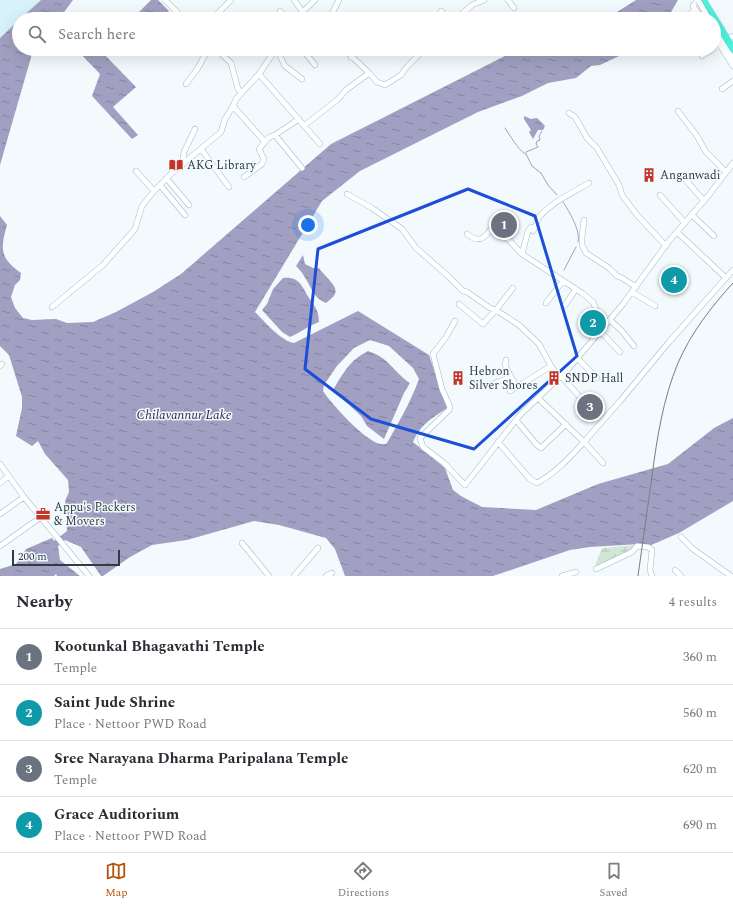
<!DOCTYPE html>
<meta charset="utf-8">
<style>
:root{--surface:#fff;--page:#f2f2f3;--text:#2b2b33;--muted:#7c7c81;--line:#e1e1e2;--accent:#b45309}
body{margin:0;font-family:Spectral,serif;background:var(--page);color:var(--text)}
.scale{position:absolute;left:12px;bottom:10px;width:108px;box-sizing:border-box;padding-left:4px;border:2px solid #2e3d41;border-top:0;font-size:11px;line-height:14px;white-space:nowrap;color:#2e3d41;-webkit-text-stroke:3px #f3fafd;paint-order:stroke}
.you{position:absolute;left:308px;top:225px;width:14px;height:14px;margin:-10px;border:3px solid #fff;border-radius:50%;background:#1a73e8;box-shadow:0 0 0 6px #1a73e833}
.badge{display:grid;place-items:center;width:26px;height:26px;border-radius:50%;background:var(--accent);color:#fff;font-size:13px;font-weight:700}
.pin{position:absolute;translate:-50% -50%;border:2px solid #fff;box-shadow:0 1px 4px #0006}
.list{margin:0;padding:0;list-style:none}
h2{display:flex;justify-content:space-between;align-items:center;height:52px;margin:0;padding:0 16px;font-size:17px}
h2 small{font-size:13px;font-weight:400;color:var(--muted)}
.list li{display:grid;grid-template-columns:26px 1fr auto;gap:12px;align-items:center;box-sizing:border-box;height:56px;padding:0 16px;border-top:1px solid var(--line)}
.list b{display:block;font-size:15px;white-space:nowrap}
.list p{margin:0;font-size:13px;white-space:nowrap;color:var(--muted)}
.list em{font-size:13px;font-style:normal;color:var(--muted)}
.icon{flex:none;width:22px;height:22px;fill:none;stroke:currentColor;stroke-width:2;stroke-linecap:round;stroke-linejoin:round}
.map{position:relative;flex:none;width:733px;height:576px;overflow:hidden}
.search{position:absolute;background:var(--surface);box-shadow:0 4px 16px #0002;left:12px;right:12px;top:12px;height:44px;display:flex;align-items:center;gap:10px;box-sizing:border-box;padding:0 14px;border-radius:22px;color:var(--muted);font-size:15px}
.sheet{height:276px;background:var(--surface)}
nav{display:flex;justify-content:space-around;align-items:center;box-sizing:border-box;height:56px;border-top:1px solid var(--line);background:var(--surface);font-size:11px;color:var(--muted)}
nav a{display:grid;justify-items:center;gap:2px}
nav .on{color:var(--accent)}
.map>svg:first-child{display:block}
.built{fill:#d7f2fb}
.wetland{fill:url(#wetland-marsh)}
.water{fill:url(#water-ripples);fill-rule:evenodd}
.lines{fill:none;stroke-linecap:round;stroke-linejoin:round}
.stream{stroke:#a1a0c2;stroke-width:1}
.minor-casing{stroke:#99bdc8;stroke-width:6}
.highway-casing{stroke:#d1d4d5;stroke-width:8}
.minor{stroke:#fff;stroke-width:5}
.highway{stroke:#4bf1de;stroke-width:7}
.rail{stroke:#738083;stroke-width:1}
.minor-bridge-casing{stroke:#99bdc8;stroke-width:6;stroke-linecap:butt}
.minor-bridge{stroke:#fff;stroke-width:5}
.marked{fill:none;stroke:#1d4ed8;stroke-width:3;stroke-linejoin:round}
.labels{text-anchor:middle;stroke-width:3;stroke-linejoin:round;paint-order:stroke}
.poi-label{font-size:12px;fill:#2e3d41;stroke:#f3fafd;text-anchor:start}
.water-label{font-size:13px;font-style:italic;fill:#2e2956;stroke:#f3fafd}
</style>
<div class="map">
<svg width="733" height="576" viewBox="0 0 733 576">
<defs>
<pattern id="wetland-marsh" width="20" height="14" patternUnits="userSpaceOnUse"><rect width="20" height="14" fill="#d2e6d5"/><path d="M1 5h8M5 5V1M11 12h8M15 12V8" fill="none" stroke="#b5c6b8"/></pattern>
<pattern id="water-ripples" width="26" height="14" patternUnits="userSpaceOnUse"><rect width="26" height="14" fill="#a1a0c2"/><path d="M2 4q2-2 4 0t4 0M15 11q2-2 4 0t4 0" fill="none" stroke="#84849f"/></pattern>
</defs>
<rect width="100%" height="100%" fill="#f3fafd"/>
<!-- built -->
<path class="built" d="M0 0H41L0 38Z"/>
<!-- wetland -->
<path class="wetland" d="M637 545 631 551 597 568 595 566 602 548Z"/>
<!-- water -->
<path class="water" d="M41 0H73L64 12 71 19H20Z
M151 0H158L169 11 161 19H141L137 14Z
M636 0H678L667 19H606Z
M19 20V49H36L32 54 0 165V38Z
M76 49H99L136 87 113 107 138 135 132 139 92 96 100 74Z
M532 49H634L600 65 591 66 576 78 548 83 522 96 478 112 360 171 322 201 255 312C264 321 281 341 294 343L358 311 429 355 447 408C431 419 421 424 413 442L445 468 453 490 461 496 482 507 536 510 598 484 668 464 714 428 733 418V501L679 533 649 546 640 544 590 547 570 550 493 576H345L335 549 326 538 279 525 254 521 187 540 152 545 130 557 103 576H101L81 547 65 540 58 546 60 560 80 576H57L56 574 54 576H0V569L16 564 26 549 52 538 54 541 67 531 65 501 69 492 68 480 45 454 38 441 32 446 16 436 22 408V397L9 355 0 346V216L7 225C0 249 0 258 21 273L20 280 15 285 11 297 15 308 23 318 32 320 56 319 67 323 93 322 116 312 153 292 181 274 331 144 505 56ZM370 340 389 346 413 368 419 379C411 401 399 422 387 443 374 453 330 402 323 391L324 385 337 366 354 348Z
M524 116 531 119 537 118 545 126 543 130H538L533 139 529 132 531 130 524 119Z
M303 255 305 264 313 268H319C323 275 339 286 335 294 333 298 329 300 326 303 313 298 311 286 304 276 302 272 299 269 296 266Z
M283 278C300 276 302 287 309 298 315 306 319 311 319 322 308 326 300 333 290 337L282 332 262 310 267 304 273 289Z
M368 351C390 358 393 372 410 383L404 393 384 439 367 426 361 416 333 390C344 372 349 361 368 351Z"/>
<g class="lines">
<!-- stream -->
<path class="stream" d="M505 128C511 137 517 148 525 154
M542 131 539 136 540 140 537 141 536 144 538 147 526 152V154L532 166 541 173 548 185 557 195
M563 202C569 211 581 231 578 242
M564 270 576 247"/>
<defs>
<path id="minor" d="M165 0 184 19
M294 0 302 11
M508 0 514 8
M698 0 693 6 702 19
M280 11 288 19
M441 11 449 19
M212 19 231 0
M295 19 315 0
M329 19 339 0
M456 19 472 5 484 0
M686 19 695 9
M714 27 733 59
M714 36 733 66
M731 37 733 36
M216 49 231 63 238 89 242 93
M302 49 315 65
M344 49 369 73
M278 52 285 66 302 79
M702 56 713 49
M351 57 357 49
M259 74 320 144
M186 84 198 68 208 49
M722 89 733 81
M233 106 265 142
M678 111 697 136 706 152 726 172
M569 113 575 117 587 138 597 148 619 185 622 195 637 215 666 246
M305 125 337 100 346 90 369 73 377 82 385 85 401 75 406 68 424 49
M275 135 299 119
M201 149 229 187
M182 165 184 152 195 129
M136 171 154 191
M244 177 262 164 264 159 259 149C264 144 267 136 275 135L302 168
M684 178 704 201
M167 179 189 205
M160 185 185 215
M347 194 372 208 402 229 416 248 448 276 463 291 467 292 490 308 496 310 483 324 459 304
M660 195 685 223
M692 215 714 236
M584 220 582 237V245L586 253 609 268 617 276 622 278 636 287
M677 232 726 278
M467 234C478 243 484 239 491 229H495L504 235 522 254 582 293 593 302 602 323 605 325
M504 235 513 223
M522 254 528 231 531 227 533 231C536 227 536 222 539 217 552 202 572 193 589 183
M513 288 496 310 519 325 539 344 551 366
M632 292 655 306
M546 303 563 281
M565 305 576 289
M52 307 103 265 135 229 142 206 154 191 173 172 221 132 225 119 233 106 236 99 259 74 276 49
M610 320 621 330 634 346
M455 321 446 337 433 354 442 389 450 407 449 410 420 438 423 447 444 463 465 485 519 416 569 368 623 304 669 241 708 196 733 163
M600 331 620 352
M577 358 597 378
M506 360 505 365 511 377
M0 366 2 364
M561 376 579 396
M490 385 511 377 517 387 551 366 559 378
M510 391 517 387
M516 420 537 445 541 448 566 424
M498 442 530 479 537 483C556 473 570 457 584 442L538 398
M603 463 584 442 621 400 669 342 733 270
M0 464 24 497 89 576
M0 483 9 476
M0 514 24 497
M681 537 693 549 731 576
M242 543 269 576
M0 546 41 517
M596 569 632 552 637 546 648 547 652 550 650 570 652 576
M675 570 681 576
M294 576 318 548
M326 576 332 573
M562 576 576 572"/>
<path id="highway" d="M703 0 733 49"/>
</defs>
<!-- minor casing -->
<use href="#minor" class="minor-casing"/>
<!-- highway casing -->
<use href="#highway" class="highway-casing"/>
<!-- minor -->
<use href="#minor" class="minor"/>
<!-- highway -->
<use href="#highway" class="highway"/>
<!-- rail -->
<path class="rail" d="M638 576C643 543 647 509 652 476 657 438 663 399 678 363 691 333 711 307 733 283"/>
<defs>
<path id="minor-bridge" d="M698 0 709 19"/>
</defs>
<!-- minor-bridge casing -->
<use href="#minor-bridge" class="minor-bridge-casing"/>
<!-- minor-bridge -->
<use href="#minor-bridge" class="minor-bridge"/>
</g>
<!-- marked area -->
<path class="marked" d="M468 189 535 216 577 356 474 449 371 419 305 369 318 249Z"/>
<!-- icons -->
<defs>
<symbol id="library-bare" viewBox="-9 -9 18 18"><path d="M-6-4Q-3-5.5-.7-3.5V5Q-3 3-6 4ZM6-4Q3-5.5 .7-3.5V5Q3 3 6 4Z" fill="#c23528" stroke="#f3fafd" stroke-width="2.5" paint-order="stroke"/></symbol>
<symbol id="building-bare" viewBox="-9 -9 18 18"><path d="M-4-6H4V6H1V3H-1V6H-4ZM-2.5-4.3h1.7v1.8h-1.7ZM.8-4.3h1.7v1.8H.8ZM-2.5-1h1.7V.8h-1.7ZM.8-1h1.7V.8H.8Z" fill="#c23528" stroke="#f3fafd" stroke-width="2.5" paint-order="stroke"/></symbol>
<symbol id="office-bare" viewBox="-9 -9 18 18"><path d="M-6-3h4V-5.5h4V-3h4V5H-6ZM-1-4.5V-3h2v-1.5ZM-6 0V1H6V0Z" fill="#c23528" stroke="#f3fafd" stroke-width="2.5" paint-order="stroke"/></symbol>
</defs>
<g fill-rule="evenodd">
<use href="#library-bare" x="166" y="155" width="20" height="20"/>
<use href="#building-bare" x="639" y="165" width="20" height="20"/>
<use href="#building-bare" x="448" y="368" width="20" height="20"/>
<use href="#building-bare" x="544" y="368" width="20" height="20"/>
<use href="#office-bare" x="33" y="504" width="20" height="20"/>
</g>
<g class="labels">
<!-- poi labels -->
<g class="poi-label">
<text x="187" y="169">AKG Library</text>
<text x="660" y="179">Anganwadi</text>
<text x="469" y="375">Hebron<tspan x="469" dy="14">Silver Shores</tspan></text>
<text x="565" y="382">SNDP Hall</text>
<text x="54" y="511">Appu's Packers<tspan x="54" dy="14">&amp; Movers</tspan></text>
</g>
<!-- water labels -->
<g class="water-label">
<text x="184" y="419">Chilavannur Lake</text>
</g>
</g>
</svg>
<div class="scale">200 m</div>
<div class="you"></div>
<div class="pin badge" style="left:504px;top:225px;background:#6b7280">1</div>
<div class="pin badge" style="left:593px;top:323px;background:#0f9aa8">2</div>
<div class="pin badge" style="left:590px;top:407px;background:#6b7280">3</div>
<div class="pin badge" style="left:674px;top:280px;background:#0f9aa8">4</div>
<div class="search"><svg class="icon" aria-label="search" viewBox="0 0 24 24"><circle cx="10" cy="10" r="6"/><path d="M15 15l6 6"/></svg>Search here</div>
</div>
<section class="sheet">
<h2>Nearby<small>4 results</small></h2>
<ul class="list">
<li><span class="badge" style="background:#6b7280">1</span><div><b>Kootunkal Bhagavathi Temple</b><p>Temple</p></div><em>360 m</em></li>
<li><span class="badge" style="background:#0f9aa8">2</span><div><b>Saint Jude Shrine</b><p>Place · Nettoor PWD Road</p></div><em>560 m</em></li>
<li><span class="badge" style="background:#6b7280">3</span><div><b>Sree Narayana Dharma Paripalana Temple</b><p>Temple</p></div><em>620 m</em></li>
<li><span class="badge" style="background:#0f9aa8">4</span><div><b>Grace Auditorium</b><p>Place · Nettoor PWD Road</p></div><em>690 m</em></li>
</ul>
</section>
<nav>
<a class="on"><svg class="icon" aria-label="map" viewBox="0 0 24 24"><path d="M3 6l6-2 6 2 6-2v14l-6 2-6-2-6 2zM9 4v14M15 6v14"/></svg>Map</a>
<a><svg class="icon" aria-label="directions" viewBox="0 0 24 24"><path d="M12 3l9 9-9 9-9-9zM9 14v-3h6M13 9l2 2-2 2"/></svg>Directions</a>
<a><svg class="icon" aria-label="saved" viewBox="0 0 24 24"><path d="M7 4h10v16l-5-4-5 4z"/></svg>Saved</a>
</nav>
